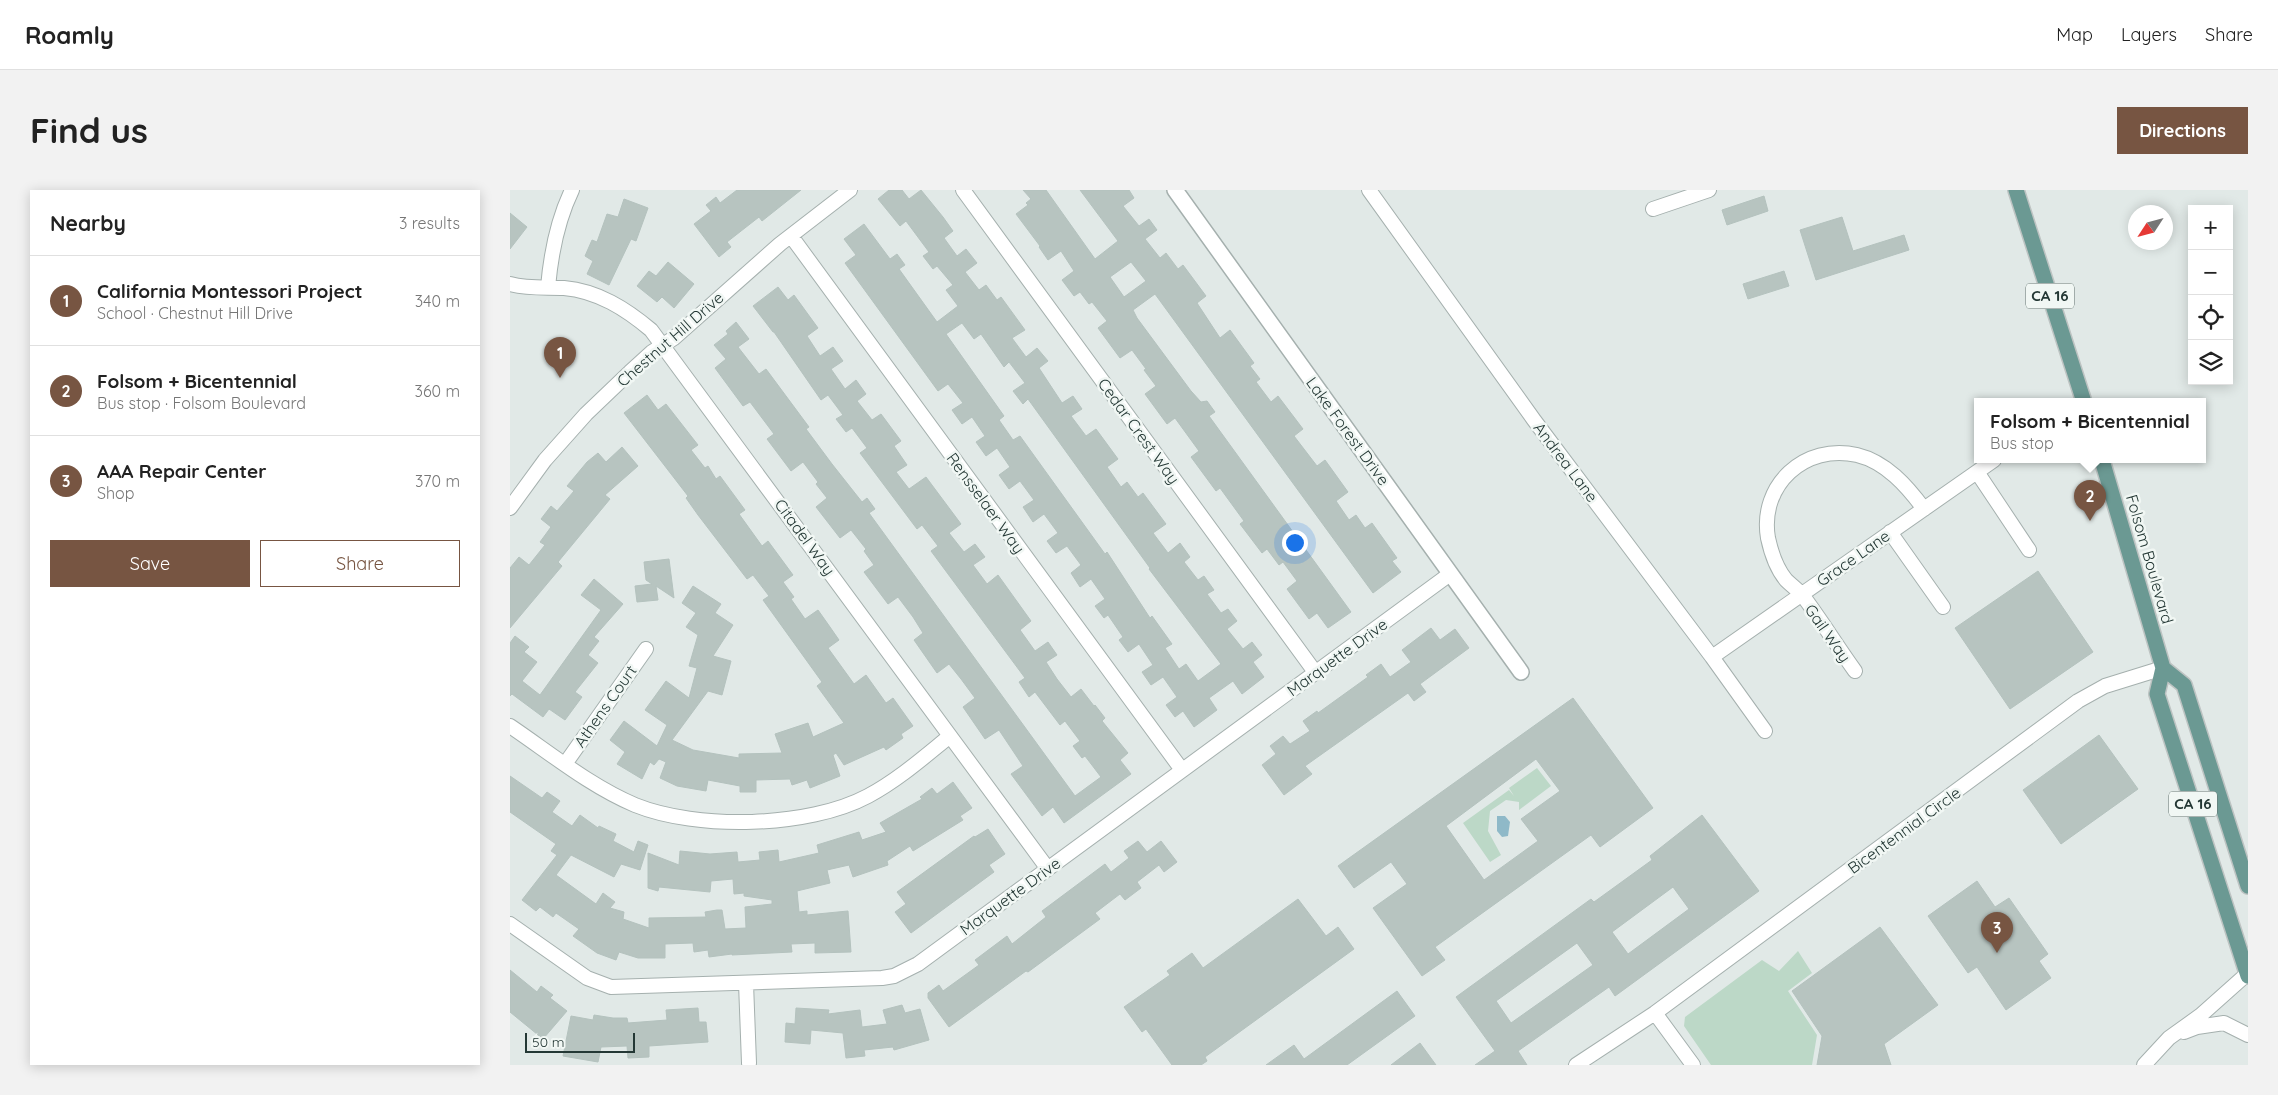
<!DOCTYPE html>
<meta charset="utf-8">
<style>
:root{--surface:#fff;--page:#f2f2f2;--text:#222;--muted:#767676;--line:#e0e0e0;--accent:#775542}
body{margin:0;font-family:Quicksand,sans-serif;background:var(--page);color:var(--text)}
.controls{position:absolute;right:15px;top:15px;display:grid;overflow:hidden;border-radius:0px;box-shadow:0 2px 12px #0003}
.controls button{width:45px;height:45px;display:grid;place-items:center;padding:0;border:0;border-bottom:1px solid var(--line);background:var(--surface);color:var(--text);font:25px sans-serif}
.compass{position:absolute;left:1618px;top:15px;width:45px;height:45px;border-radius:50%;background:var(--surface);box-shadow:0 2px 12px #0003;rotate:234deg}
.scale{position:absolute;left:15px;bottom:12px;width:110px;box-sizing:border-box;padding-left:5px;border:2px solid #243835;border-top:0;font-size:14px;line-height:18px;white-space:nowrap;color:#243835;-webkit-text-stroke:4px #f1f7f4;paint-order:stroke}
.you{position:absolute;left:784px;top:352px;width:18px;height:18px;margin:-12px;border:4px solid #fff;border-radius:50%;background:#1a73e8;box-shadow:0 0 0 8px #1a73e833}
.badge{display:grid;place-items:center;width:32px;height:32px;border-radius:50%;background:var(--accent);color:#fff;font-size:16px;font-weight:700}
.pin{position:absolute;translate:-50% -41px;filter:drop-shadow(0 1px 2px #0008)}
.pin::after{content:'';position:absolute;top:26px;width:18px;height:15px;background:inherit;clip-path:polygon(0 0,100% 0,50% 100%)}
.popup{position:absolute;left:1464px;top:208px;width:232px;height:65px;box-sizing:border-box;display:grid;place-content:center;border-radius:0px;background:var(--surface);filter:drop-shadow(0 1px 4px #0005);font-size:16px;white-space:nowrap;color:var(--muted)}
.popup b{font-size:19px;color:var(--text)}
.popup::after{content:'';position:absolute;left:50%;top:100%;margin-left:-10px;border:10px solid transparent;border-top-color:var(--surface)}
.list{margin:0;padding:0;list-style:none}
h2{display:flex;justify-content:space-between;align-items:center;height:65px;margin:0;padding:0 20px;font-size:21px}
h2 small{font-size:16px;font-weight:400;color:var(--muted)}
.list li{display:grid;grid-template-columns:32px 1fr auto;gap:15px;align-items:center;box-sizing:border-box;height:90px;padding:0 20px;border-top:1px solid var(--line)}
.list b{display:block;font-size:19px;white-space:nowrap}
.list p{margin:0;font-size:16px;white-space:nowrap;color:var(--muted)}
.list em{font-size:16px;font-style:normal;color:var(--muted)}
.actions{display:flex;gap:10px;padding:15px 20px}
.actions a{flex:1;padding:11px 0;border:1px solid var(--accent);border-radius:0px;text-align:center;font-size:18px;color:var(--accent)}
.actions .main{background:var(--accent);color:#fff}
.icon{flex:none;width:28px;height:28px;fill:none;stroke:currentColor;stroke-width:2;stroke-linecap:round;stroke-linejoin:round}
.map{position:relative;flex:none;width:1738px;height:875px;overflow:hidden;border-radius:0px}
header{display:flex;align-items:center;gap:30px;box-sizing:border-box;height:70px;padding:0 25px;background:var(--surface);border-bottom:1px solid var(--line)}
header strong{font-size:24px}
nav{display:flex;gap:28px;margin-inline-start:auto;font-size:18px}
.intro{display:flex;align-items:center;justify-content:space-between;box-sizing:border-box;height:120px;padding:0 30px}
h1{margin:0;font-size:35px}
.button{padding:12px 22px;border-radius:0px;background:var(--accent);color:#fff;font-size:18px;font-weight:700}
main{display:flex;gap:30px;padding:0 30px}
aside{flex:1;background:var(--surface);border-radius:0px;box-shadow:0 2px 12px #0003}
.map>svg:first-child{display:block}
.green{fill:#bcd8c7}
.water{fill:#8fb9c8}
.building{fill:#b7c4c0;stroke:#b4c2be;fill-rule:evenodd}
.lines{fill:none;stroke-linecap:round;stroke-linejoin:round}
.minor-casing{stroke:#a5b0ae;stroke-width:16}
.tertiary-casing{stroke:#a5b0ae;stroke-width:18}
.primary-casing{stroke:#bdc3c2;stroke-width:18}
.minor{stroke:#fff;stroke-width:14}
.tertiary{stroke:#fff;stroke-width:15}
.primary{stroke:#6b9993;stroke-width:15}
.labels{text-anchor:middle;stroke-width:5;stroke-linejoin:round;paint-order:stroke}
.shield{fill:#f1f7f4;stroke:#62716e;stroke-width:1}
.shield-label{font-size:15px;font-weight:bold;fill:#243835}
.street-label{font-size:16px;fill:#243835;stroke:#f1f7f4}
</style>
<header>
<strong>Roamly</strong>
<nav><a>Map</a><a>Layers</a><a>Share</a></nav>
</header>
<div class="intro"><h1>Find us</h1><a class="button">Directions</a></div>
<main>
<aside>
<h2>Nearby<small>3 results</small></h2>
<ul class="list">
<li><span class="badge">1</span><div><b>California Montessori Project</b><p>School · Chestnut Hill Drive</p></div><em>340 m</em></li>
<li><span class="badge">2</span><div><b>Folsom + Bicentennial</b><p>Bus stop · Folsom Boulevard</p></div><em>360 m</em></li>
<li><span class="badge">3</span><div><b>AAA Repair Center</b><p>Shop</p></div><em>370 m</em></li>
</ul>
<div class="actions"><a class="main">Save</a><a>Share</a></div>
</aside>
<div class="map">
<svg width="1738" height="875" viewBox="0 0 1738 875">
<rect width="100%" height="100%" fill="#e1e9e7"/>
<!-- green -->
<path class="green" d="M1027 578 1041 596 1009 620V612L996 610 980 621 978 641 991 665 980 672 953 633 999 600 1004 606 999 598Z
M1288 761 1302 783 1278 801 1307 845 1302 875H1201L1174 836 1175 827 1252 770 1269 781Z"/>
<!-- water -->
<path class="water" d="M987 626H995L1000 632 998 646 992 647 987 641Z"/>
<!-- building -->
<path class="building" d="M227 0H291L252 31 249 27 217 52 221 57 209 67 184 34 201 21 196 15 206 7 210 13Z
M379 0H392L399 9 411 0 433 27 443 41 434 48 447 66 456 59 467 73 455 82 469 100 476 95 487 110 491 107 515 140 502 148 516 167 527 158 538 171 529 178 552 213 563 206 572 219 561 226 576 246 586 239 608 269 597 277 611 297 617 292 628 307 633 303 656 334 643 343 658 363 670 353 680 367 674 372 688 390 694 386 704 400 697 404 711 423 718 419 727 431 717 439 733 459 742 452 752 465 743 472 754 487 732 504 723 491 699 508 707 520 684 537 673 521 665 527 656 515 667 507 653 487 641 495 632 482 643 475 629 454 618 462 609 450 613 447 598 425 594 428 585 416 595 409 581 389 570 397 561 383 571 375 557 356 546 363 537 351 548 343 534 324 523 332 513 317 524 310 510 291 499 299 489 285 500 277 487 258 476 266 466 252 475 246 462 227 452 234 442 220 453 213 438 194 428 201 335 73 346 65 334 49 354 34 380 69 387 64 395 75 389 79 427 132 448 116 436 100 443 95 427 76 423 79 413 66 419 62 396 31 390 36 368 9ZM452 133 464 149 471 144 494 177 499 172 515 193 503 201 513 214 518 209 640 378 639 379 711 474 688 491 676 474 669 479 655 458 662 454 642 426 640 428 597 362 595 364 510 246 503 250 489 230 494 226 436 144Z
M513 0H536L585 69 608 51 570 0H619L624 8 613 16 629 36 639 29 647 40 635 49 650 68 656 63 668 79 673 75 696 106 687 113 710 148 720 140 744 173 740 176 750 189 746 192 761 212 768 206 793 239 784 246 807 276 815 270 838 302 826 311 839 330 846 325 855 338 862 333 887 368 882 371 891 382 863 403 645 104 623 120 627 128 681 201 691 212 697 211 705 222 699 226 841 422 818 438 807 423 799 429 777 399 787 391 773 372 769 375 757 359 752 363 730 334 734 331 710 298 706 301 681 267 689 261 665 228 657 234 635 204 646 196 634 180 636 179 622 160 610 168 588 138 597 131 582 112 579 114 570 102 564 106 552 90 564 81 551 61 538 70 529 57 530 56 506 24 518 15 516 13 521 9ZM621 72 636 91 614 107 600 87Z
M1254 6 1258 21 1217 35 1212 20Z
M114 9 138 18 126 51 121 49 99 95 77 84 83 71 75 66 82 50 87 52 97 24 108 27Z
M0 23 17 37 0 59Z
M1332 27 1343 61 1394 45 1399 60 1306 90 1290 40Z
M158 72 184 94 164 118 152 107 147 112 127 96 139 81 146 86Z
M1274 81 1279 96 1238 109 1233 94Z
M268 97 278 110 284 105 308 138 297 146 310 166 323 157 333 171 321 179 335 199 346 190 356 204 347 211 362 230 371 224 391 251 384 256 397 275 386 282 399 299 416 287 451 334 439 343 454 362 465 354 475 367 463 375 477 394 488 385 521 431 510 440 525 461 538 452 547 465 536 472 547 489 561 507 571 499 584 516 585 515 595 528 592 531 618 563 610 570 621 584 554 633 543 617 532 626 501 584 513 576 489 540 475 549 453 517 465 508 451 489 439 474 427 483 404 450 413 443 403 427 388 407 378 414 354 382 364 375 354 361 356 359 341 340 330 348 306 317 317 308 306 294 308 292 293 272 281 281 257 249 264 244 240 212 233 216 205 178 216 169 204 155 218 144 216 141 226 132 239 149 228 157 249 184 256 179 299 237 296 239 322 274 352 312 357 308 365 319 359 323 565 606 591 587 575 566 572 568 563 556 570 551 555 531 550 535 525 502 519 507 509 492 515 488 421 361 428 356 412 335 407 339 350 263 357 258 342 238 336 242 326 229 333 225 318 205 311 210 264 142H263L243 116Z
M137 205 148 220 156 214 188 255 181 260 195 278 198 276 206 289 210 286 235 320 229 324 252 356 258 351 283 385 273 392 284 407 281 409 295 429 308 420 320 437 329 450 318 458 344 494 356 485 376 513 383 508 403 536 391 544 393 548 376 560 374 557 334 575 326 563 323 565 330 586 300 598 297 590 282 595 280 589 246 590V602H230V596L198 590 196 601 167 596 150 588 156 572 149 569 144 575 140 572 132 589 107 574 115 562 100 550 114 531 147 556 157 535 135 520 156 491 179 508 187 478 179 476 188 445 176 437 186 423 172 413 183 396 211 414 205 423 223 435 203 466 221 471 212 505 198 501 162 550 183 560 229 568V564L272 563 265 544 298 533 303 547 334 533 307 496 312 492 253 410 259 406 243 385 237 389 188 325 176 308 178 306 114 223Z
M112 257 128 276 95 305 100 309 48 372 52 376 0 438V378L9 367 19 375 35 355 30 352 41 337 31 329 41 316 47 321 64 301 57 296 77 272 88 263 96 272Z
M159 369 164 408 146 396 148 410 127 412 125 396 142 394 136 390 134 372Z
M1528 381 1583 462 1500 519 1445 438Z
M84 389 113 414 84 447 89 451 78 465 88 473 65 502 72 507 55 530 39 519 33 527 2 504 0 506V453L5 446 19 457 14 462 27 472 12 491 30 505 91 420 71 405Z
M921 438 930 450 945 439 959 458 910 494 916 502 904 511 898 503 795 576 802 584 774 605 752 575 766 564 760 556 773 546 780 554 800 541 793 531 807 521 808 523 858 487 856 485 871 474 880 487 901 472 892 460Z
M1063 508 1143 618 1090 657 1081 645 925 757 935 770 912 786 863 718 897 694 881 672 844 698 828 676ZM1026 569 1050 601 1011 629 1028 651 974 690 936 636Z
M1589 545 1628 599 1551 654 1513 600Z
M0 586 32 608 37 602 50 611 42 622 62 636 70 625 88 638 89 636 106 644 103 651 124 662 128 651 138 655 130 680 111 674 104 687 61 665 46 685 86 714 93 703 105 712 100 718 114 722 113 729 139 738V728L196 727 195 722 207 720H212L215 739 236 738 235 717 262 714V710L234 706V703L224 704 223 689 201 691 200 702 149 697 148 701 138 698V663L169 675 170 661 200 664 227 662 228 672 250 670 249 662 268 660 269 672 309 663 307 655 349 642 352 650 376 642 370 633 412 609 410 607 422 598 427 604 443 592 462 618 450 626 453 630 403 661 400 656 377 671 378 675 343 687 339 675 317 680 320 693 287 701 289 722 297 721V725L338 721 341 762 305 763V753L281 754 282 762 222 765V764L199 767 198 760 184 762 183 753 155 754V768H128L109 762 106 770 87 763 63 746 69 739 46 723 43 727 30 717 26 721 12 710 47 665 41 661 46 654 0 622Z
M1192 625 1249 701 1105 806 1099 797 1008 861 1017 875H965L985 861 946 807 1081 709 1084 712 1142 670 1140 666ZM1163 697 1179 719 1118 764 1102 742ZM1067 753 1083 775 1001 833 986 811Z
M478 639 495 664 479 675 484 682 401 743 385 722 396 714 387 702 464 646 465 647Z
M628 651 637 662 651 651 667 672 654 682 649 675 627 692 631 698 615 710 610 704 585 723 590 729 518 782 516 781 439 837 418 808V803L429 795 433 801 469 775 465 770 497 746 502 754 536 727 532 721 595 674 601 682 619 668 614 661Z
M1467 691 1485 717 1499 708 1538 764 1529 771 1541 788 1496 820 1467 777 1458 783 1418 726Z
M788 709 816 746 828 737 844 759 695 867 697 871 691 875H662L636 839 632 842 614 817 660 785 657 781 682 763 693 778Z
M1370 737 1428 815 1374 854 1381 875H1307L1312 846 1282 801Z
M0 780 27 802 31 796 43 805 40 808 57 821 33 849 0 822Z
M887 801 905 826 837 875H756L784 855 794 869Z
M392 815 395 823 410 819 419 850 384 860 383 857 354 860 355 866 336 868 333 843 301 840 300 854 275 852 276 833 285 834 286 818 319 820 318 824 350 820 352 837 377 834 373 820Z
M188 818 189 832H196L198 852 139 856V867L118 868 117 856 91 857 88 872 53 866 61 826 83 830 84 825 103 828H117L118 833 157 830 156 820Z
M910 853 926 875H881Z"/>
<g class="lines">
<defs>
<path id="minor" d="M453 0 805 482
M859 0 1024 230 1202 467 1255 541
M1143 19 1199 0
M281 46 672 580
M0 94C18 99 36 97 54 98 88 101 116 119 141 140L538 679
M38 97C41 63 47 31 62 0
M1467 282 1519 360
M0 318 35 270 76 224 120 182 142 162 164 148 270 54 340 0
M1380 342 1433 417
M1202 467 1484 270
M1345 481C1327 456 1311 430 1293 406 1288 400 1281 395 1276 390 1267 379 1261 362 1258 348 1249 295 1295 253 1347 265 1376 272 1397 296 1414 319
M0 536C40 563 80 596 125 615 187 640 298 638 358 606 388 590 414 567 440 546
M55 574 136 459
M0 734 77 788 101 797 372 788 384 786 408 774 940 384
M236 793 239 873
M1145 823 1183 875
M1674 842 1687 837 1714 833 1738 845
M1066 875 1145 823 1568 511 1595 496 1653 478
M1634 875 1659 848 1691 825 1737 784"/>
<path id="tertiary" d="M665 0 1011 482"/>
<path id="primary" d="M1506 0 1574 212
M1592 270 1653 478 1647 504 1738 786
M1653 478 1674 495 1738 696"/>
</defs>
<!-- minor casing -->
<use href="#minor" class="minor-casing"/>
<!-- tertiary casing -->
<use href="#tertiary" class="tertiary-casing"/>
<!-- primary casing -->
<use href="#primary" class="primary-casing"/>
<!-- minor -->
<use href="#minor" class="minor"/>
<!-- tertiary -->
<use href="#tertiary" class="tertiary"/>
<!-- primary -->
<use href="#primary" class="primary"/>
</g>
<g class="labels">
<!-- shield labels -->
<g class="shield">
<rect x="1516" y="93.5" width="48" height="25" rx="4"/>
<rect x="1659" y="601.5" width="48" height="25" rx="4"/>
</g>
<g class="shield-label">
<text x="1540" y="111">CA 16</text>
<text x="1683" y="619">CA 16</text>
</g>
<!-- street labels -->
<g class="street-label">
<text transform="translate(160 149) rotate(-41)" y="6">Chestnut Hill Drive</text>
<text transform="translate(629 241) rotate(54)" y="6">Cedar Crest Way</text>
<text transform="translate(838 241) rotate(54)" y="6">Lake Forest Drive</text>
<text transform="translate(1056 272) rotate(53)" y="6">Andrea Lane</text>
<text transform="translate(476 313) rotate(54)" y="6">Rensselaer Way</text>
<text transform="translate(295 347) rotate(54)" y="6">Citadel Way</text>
<text transform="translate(1343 368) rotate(-35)" y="6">Grace Lane</text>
<text transform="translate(1640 369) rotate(74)" y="6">Folsom Boulevard</text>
<text transform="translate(1318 443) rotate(55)" y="6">Gail Way</text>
<text transform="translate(827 467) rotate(-36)" y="6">Marquette Drive</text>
<text transform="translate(95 516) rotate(-55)" y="6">Athens Court</text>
<text transform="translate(1394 640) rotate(-36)" y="6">Bicentennial Circle</text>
<text transform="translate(500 706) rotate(-36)" y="6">Marquette Drive</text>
</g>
</g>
</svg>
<div class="controls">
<button>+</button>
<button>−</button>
<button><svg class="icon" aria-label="locate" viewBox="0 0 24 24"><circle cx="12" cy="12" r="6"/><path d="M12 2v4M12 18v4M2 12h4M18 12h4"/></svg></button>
<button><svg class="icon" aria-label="layers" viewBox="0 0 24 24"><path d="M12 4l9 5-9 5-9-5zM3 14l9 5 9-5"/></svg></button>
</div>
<svg class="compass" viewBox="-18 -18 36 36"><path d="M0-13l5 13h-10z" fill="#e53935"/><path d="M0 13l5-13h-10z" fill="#767676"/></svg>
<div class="scale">50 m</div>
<div class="you"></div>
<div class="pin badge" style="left:50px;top:188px">1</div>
<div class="pin badge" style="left:1580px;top:331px">2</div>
<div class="popup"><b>Folsom + Bicentennial</b>Bus stop</div>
<div class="pin badge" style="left:1487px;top:763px">3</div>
</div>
</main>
